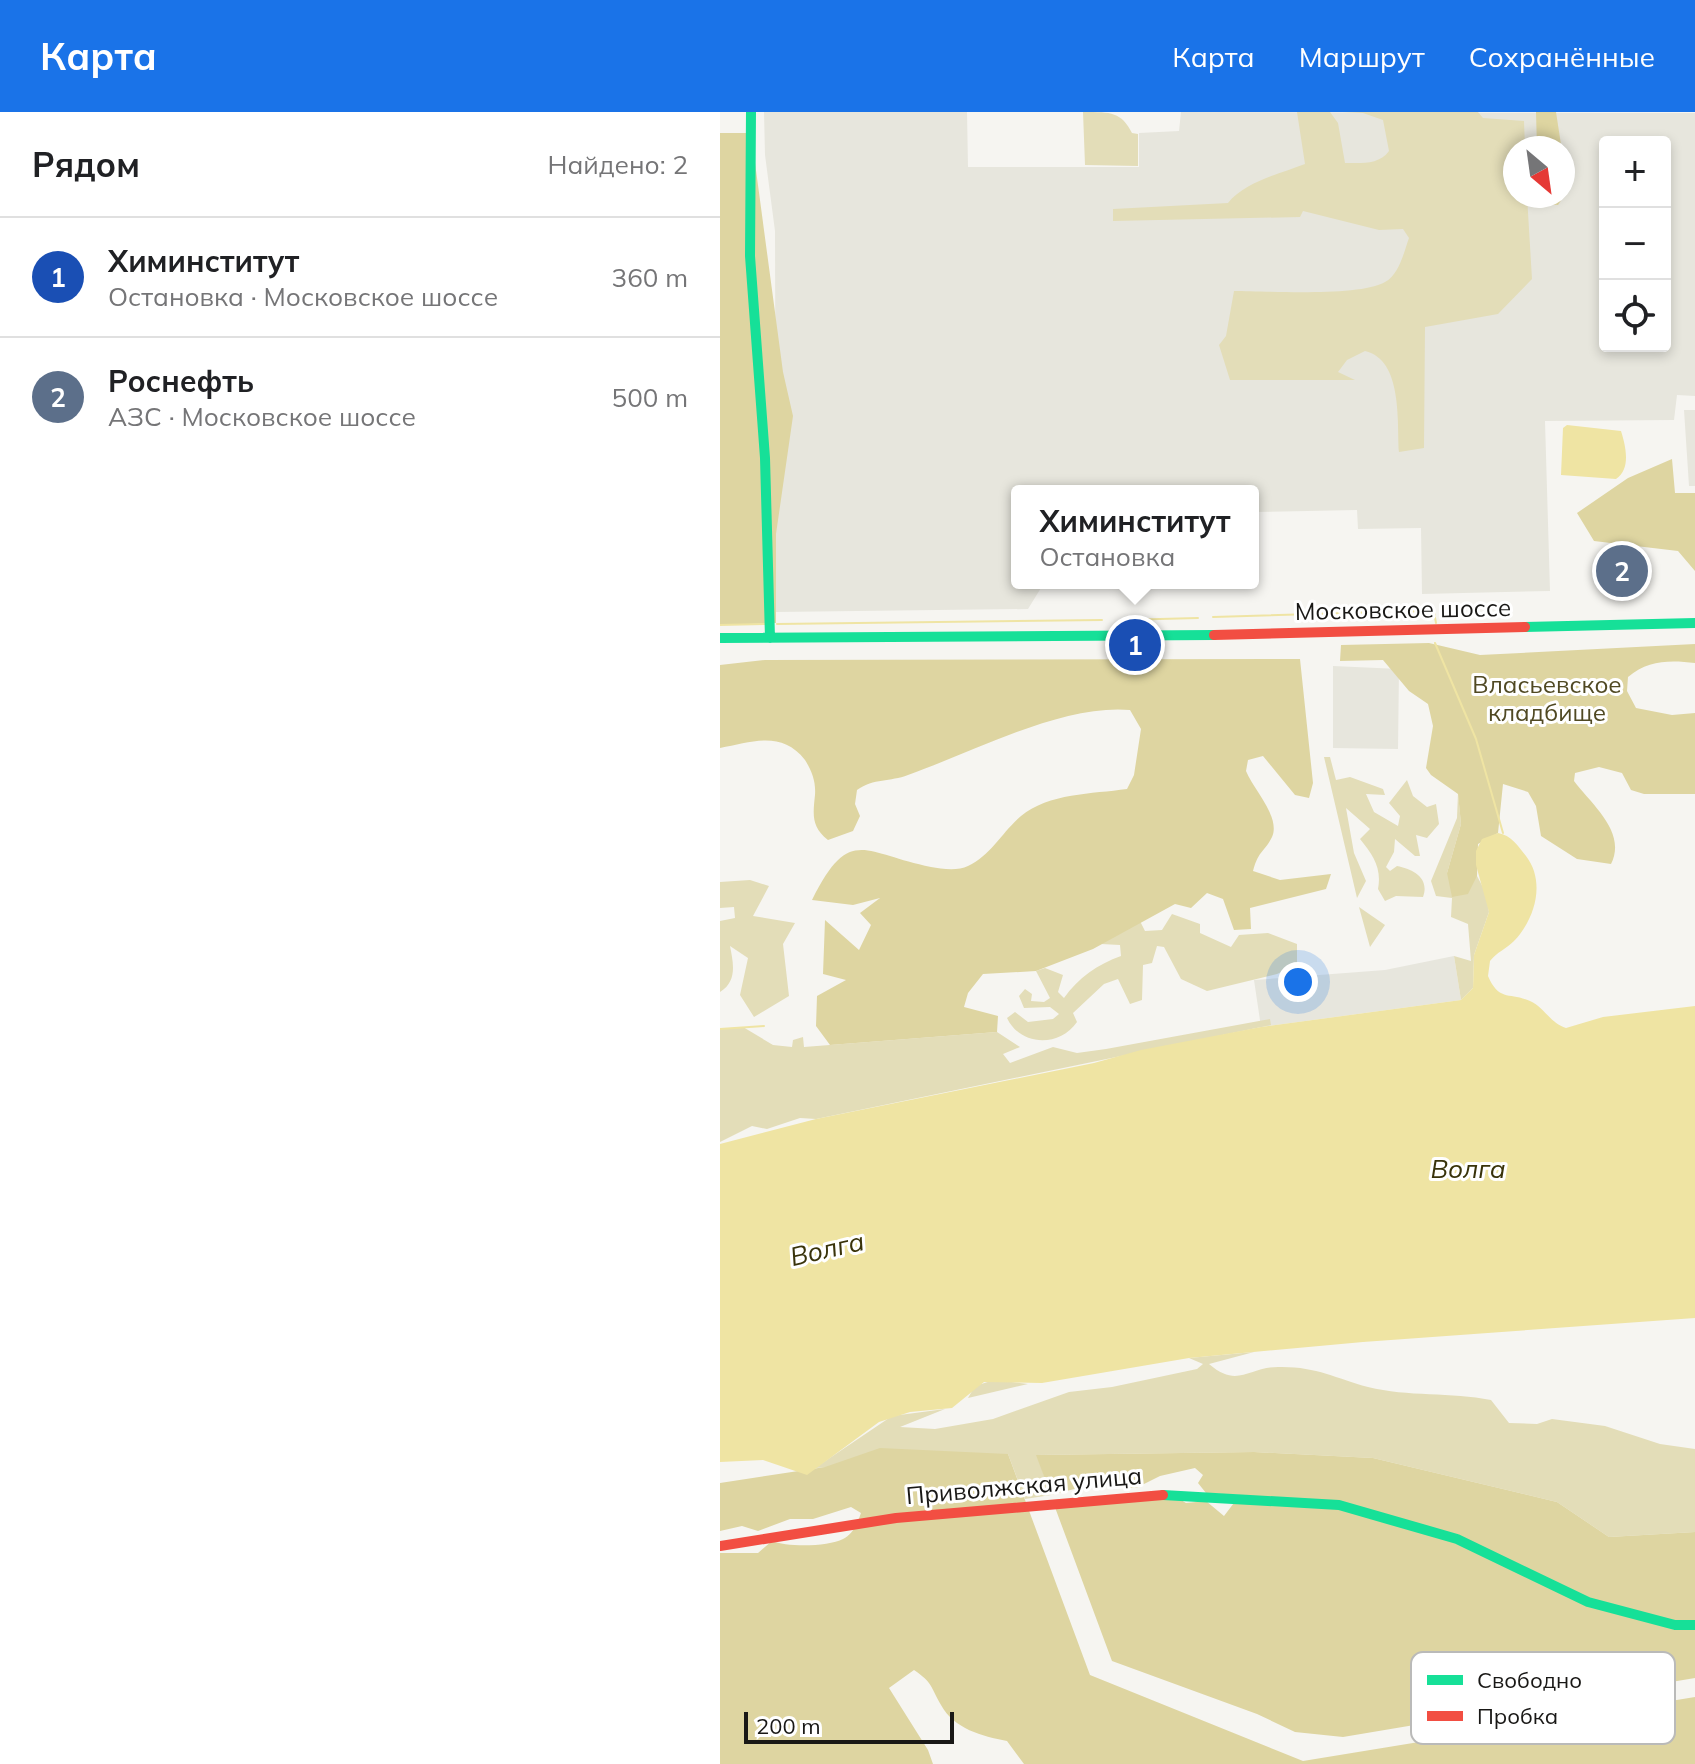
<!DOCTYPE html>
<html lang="ru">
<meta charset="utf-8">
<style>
:root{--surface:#fff;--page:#f6f6f6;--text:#202124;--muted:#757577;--line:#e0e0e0;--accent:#1a73e8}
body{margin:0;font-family:Mulish,sans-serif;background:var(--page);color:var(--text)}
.controls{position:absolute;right:24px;top:24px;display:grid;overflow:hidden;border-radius:8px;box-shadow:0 4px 12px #0003}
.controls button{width:72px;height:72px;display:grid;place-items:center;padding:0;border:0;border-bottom:2px solid var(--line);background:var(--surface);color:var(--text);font:40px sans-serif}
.compass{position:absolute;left:783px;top:24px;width:72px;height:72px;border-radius:50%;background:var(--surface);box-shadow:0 4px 12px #0003;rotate:151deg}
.scale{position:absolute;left:24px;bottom:20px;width:210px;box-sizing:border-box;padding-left:8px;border:4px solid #191816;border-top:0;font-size:22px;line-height:28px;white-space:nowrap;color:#191816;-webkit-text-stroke:6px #fff;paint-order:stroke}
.you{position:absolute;left:578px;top:870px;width:28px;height:28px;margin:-20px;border:6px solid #fff;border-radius:50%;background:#1a73e8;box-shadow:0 0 0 12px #1a73e833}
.badge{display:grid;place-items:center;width:52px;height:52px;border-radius:50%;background:var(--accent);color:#fff;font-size:26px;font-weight:700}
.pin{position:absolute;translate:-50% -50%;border:4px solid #fff;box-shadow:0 2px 8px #0006}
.popup{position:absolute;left:291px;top:373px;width:248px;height:104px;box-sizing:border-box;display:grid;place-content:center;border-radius:8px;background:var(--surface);filter:drop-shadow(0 2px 6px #0005);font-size:26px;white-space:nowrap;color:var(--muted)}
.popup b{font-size:30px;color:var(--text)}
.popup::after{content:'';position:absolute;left:50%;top:100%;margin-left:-16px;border:16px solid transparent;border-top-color:var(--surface)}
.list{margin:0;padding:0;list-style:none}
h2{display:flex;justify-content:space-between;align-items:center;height:104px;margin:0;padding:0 32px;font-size:34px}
h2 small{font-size:26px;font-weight:400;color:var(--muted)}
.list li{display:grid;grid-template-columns:52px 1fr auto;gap:24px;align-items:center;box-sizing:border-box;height:120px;padding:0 32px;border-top:2px solid var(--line)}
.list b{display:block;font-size:30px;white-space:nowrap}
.list p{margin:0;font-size:26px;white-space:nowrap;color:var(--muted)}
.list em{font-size:26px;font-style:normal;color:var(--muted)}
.icon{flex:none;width:44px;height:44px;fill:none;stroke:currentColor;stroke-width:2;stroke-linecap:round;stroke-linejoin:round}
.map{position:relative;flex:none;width:975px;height:1652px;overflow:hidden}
header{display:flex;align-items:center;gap:48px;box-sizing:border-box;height:112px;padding:0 40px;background:var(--accent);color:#fff}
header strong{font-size:38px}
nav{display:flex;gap:44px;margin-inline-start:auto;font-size:28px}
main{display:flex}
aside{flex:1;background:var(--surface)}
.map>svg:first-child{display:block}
.built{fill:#e7e6dd;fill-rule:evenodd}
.green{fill:#e3ddb8}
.forest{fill:#ded5a1}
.water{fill:#efe4a3}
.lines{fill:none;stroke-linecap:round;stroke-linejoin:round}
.stream{stroke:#efe4a3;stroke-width:2}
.fast{stroke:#16e098;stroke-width:10}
.jam{stroke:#f24e42;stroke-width:10}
.labels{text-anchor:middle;stroke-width:6;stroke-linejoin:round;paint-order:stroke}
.street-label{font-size:24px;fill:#191816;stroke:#fff}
.park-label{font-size:24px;fill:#504923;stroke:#fff}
.water-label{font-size:26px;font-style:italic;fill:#39330a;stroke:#fff}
.key{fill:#fff;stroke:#babab9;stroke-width:2}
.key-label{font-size:22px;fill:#191816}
</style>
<header>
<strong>Карта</strong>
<nav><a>Карта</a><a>Маршрут</a><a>Сохранённые</a></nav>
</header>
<main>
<aside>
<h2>Рядом<small>Найдено: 2</small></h2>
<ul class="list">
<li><span class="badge" style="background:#1a4fb4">1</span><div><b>Химинститут</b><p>Остановка · Московское шоссе</p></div><em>360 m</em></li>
<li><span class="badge" style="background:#5c6f8a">2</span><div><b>Роснефть</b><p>АЗС · Московское шоссе</p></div><em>500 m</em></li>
</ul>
</aside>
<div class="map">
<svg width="975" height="1652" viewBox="0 0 975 1652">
<rect width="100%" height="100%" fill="#f6f5f1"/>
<!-- built -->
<path class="built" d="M44 0H247L248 55H419V21L459 19 461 0 975 1V284L957 283 954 308 825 309 830 479 702 482 701 416 638 417 637 398 533 400V379H297V471H324L308 497 56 500 55 119 45 43ZM885 30H945V234H885ZM795 36H843V84H795Z
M964 298H975V374H969Z
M613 554 679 557 678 637 613 636Z
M734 844 741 888 541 915 534 868 665 858Z"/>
<!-- green -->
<path class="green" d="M363 0C392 0 401 0 412 21L418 22V54L365 53Z
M577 0H610L618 11 625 51C641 51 659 53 669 39L663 8 643 1 622 0H758L763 6 804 9 805 36H795V84H807L812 167 778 202 705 215 704 336 679 340C677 310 683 248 645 239L627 248 618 260 635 268H510L499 233 506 224 514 179C546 179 640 185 665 170 679 163 684 140 689 126L683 117 659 118 583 99 580 105 393 109V97L508 91C525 70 559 62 585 52Z
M604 645H610L616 668 630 665 663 677 665 683 646 682 654 700 678 714 680 704 669 691 687 668 693 684 707 695 716 692 719 712 707 726 696 723 700 744H695L675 727 674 740 666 755 670 759 677 754C693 757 710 766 703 785L676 784 665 789 658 777C662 756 653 743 640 727L650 717 626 696 634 741 646 769 637 786Z
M738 681 741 712 727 761 757 764 766 781 769 800 754 843 753 876 741 888 734 844 751 849 748 812 731 805 732 786 716 784 711 769 737 706Z
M30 768 49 774 33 804 75 811 63 832 69 884 34 905 20 883 28 846 10 834C13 850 18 869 0 880V809L15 806 14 795 0 796V770Z
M639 795 665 813 650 835Z
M452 802 480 812V821L511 835 519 823 548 821 577 832V853L557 862 487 879 461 867 444 835 437 834 432 851 423 853 422 888 410 892 398 867 384 872 353 901 357 910C339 936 300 934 287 906L295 900 308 910 333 907 339 902 330 895 304 896 299 884 305 877 312 882 311 889 324 890 330 886 316 859 325 856 343 863 338 880 344 886C358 866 378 852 401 844L400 833 381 832 420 809 425 819 442 818Z
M550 907 551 913 96 1007 80 1006 47 1017 32 1014 0 1030V917L23 915 53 933 72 935 73 928 83 925 84 935 277 920 300 935 283 942 290 951 333 935 357 941 386 937Z
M534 1240 489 1252C518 1277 528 1255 558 1255 595 1254 615 1266 648 1275 688 1285 731 1280 771 1288L789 1311 817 1312 832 1307 885 1314 940 1332 975 1337V1420L889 1425 837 1390 653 1346 534 1340 317 1343 331 1383 305 1387 288 1342 95 1356 172 1304 225 1297 180 1315 215 1317 273 1307 349 1280 392 1275 477 1257 483 1252 469 1246Z
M274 1268 308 1272 248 1286 255 1274Z"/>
<!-- forest -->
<path class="forest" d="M816 0H836L848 78 838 93 818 91V84H843V36H817Z
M0 21H31L63 260 73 304 56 422V511L0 513Z
M952 347 955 381H975V459L958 439 874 429 857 401 908 366Z
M709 531 760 543 975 532V551C950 548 928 548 908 565L907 579 916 596 952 603 975 601V682H924L911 678 902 661 879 655 855 661 854 669C872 693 907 720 891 752L857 747 821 724 816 694 808 680 783 672 778 721 758 732 757 764 748 782 732 785 727 761 741 712 738 682 711 663 706 656 713 614 708 592 689 579 663 548 620 549 621 533Z
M580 547 593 671 589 686 575 683 543 644 528 648 526 659C533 677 561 705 552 725 545 740 539 737 533 759L560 768 611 762 606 777 530 796 531 817 514 818 503 787 487 781 471 796 455 792 373 837 316 859 263 862 248 881 244 895 278 904 277 920 110 933 96 914 97 884 126 868 103 862 105 808 139 838 151 813 140 801 160 786 133 793 92 788C130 712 144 742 211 755 222 757 238 759 248 754 271 743 282 720 301 704 329 681 372 682 407 677L414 663 421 617 410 598C342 592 253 640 188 663 170 670 154 666 137 678L135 692 140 704 133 719 108 728C91 715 93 702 95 683 96 670 92 659 85 648 62 618 32 630 0 636V553L45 548Z
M160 1336 288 1342 370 1563 583 1649 975 1585V1652H304L287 1629C262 1624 234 1617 221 1593 210 1574 213 1571 194 1558L169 1576 208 1638 213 1652H0V1441H38L52 1429C66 1435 108 1435 123 1427 133 1422 137 1412 141 1401L131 1395 93 1407H70L38 1419 22 1414 0 1419V1371L105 1355Z
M534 1340 653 1346 837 1390 889 1425 975 1420V1566L623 1625 575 1620 537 1602 392 1549 333 1390C364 1388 441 1373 466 1391L486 1389 504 1404 520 1383 486 1381 478 1371 483 1363 475 1356 440 1364 416 1376 366 1374 331 1383 316 1343Z"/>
<!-- water -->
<path class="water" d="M847 313 901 319C906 335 911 357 896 367L841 363 843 316Z
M778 721C791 723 798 734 806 744 826 770 815 807 794 829 786 837 777 840 770 849L768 864C779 890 790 880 810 889 824 895 830 911 846 916L883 905 975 894V1206L643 1230 469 1246 322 1271 264 1270 232 1296 190 1300 159 1310 87 1363 43 1348 0 1350V1032L96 1007 374 951 421 938 541 915 741 888 753 876 754 843 769 800 756 753V739L762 727Z"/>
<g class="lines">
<!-- stream -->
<path class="stream" d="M683 499 714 500 716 511
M493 505 662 500
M401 508 478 506
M57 512 382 508
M0 513 47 512
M715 531 756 627 783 721
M0 917 44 914"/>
<!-- fast -->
<path class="fast" d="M31 0 30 144 45 346 50 526
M805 515 975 511
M0 526 494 523
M443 1383 619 1393 737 1427 868 1490 955 1513H975"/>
<!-- jam -->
<path class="jam" d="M494 523 805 515
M0 1434 176 1406 443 1383"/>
</g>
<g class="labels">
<!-- street labels -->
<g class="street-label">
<text transform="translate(683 498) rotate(-1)" y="8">Московское шоссе</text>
<text transform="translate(304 1374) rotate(-5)" y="8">Приволжская улица</text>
</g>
<!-- park labels -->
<g class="park-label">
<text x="827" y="581">Власьевское<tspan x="827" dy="28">кладбище</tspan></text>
</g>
<!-- water labels -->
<g class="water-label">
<text x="748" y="1066">Волга</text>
<text transform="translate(107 1137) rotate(-13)" y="9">Волга</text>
</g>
</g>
<!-- legend -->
<rect x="691" y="1540" width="264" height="92" rx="12" class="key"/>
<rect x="707" y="1563" width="36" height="10" fill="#16e098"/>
<rect x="707" y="1599" width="36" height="10" fill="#f24e42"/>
<g class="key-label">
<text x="757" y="1576">Свободно</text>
<text x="757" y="1612">Пробка</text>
</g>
</svg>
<div class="controls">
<button>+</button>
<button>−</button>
<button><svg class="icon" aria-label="locate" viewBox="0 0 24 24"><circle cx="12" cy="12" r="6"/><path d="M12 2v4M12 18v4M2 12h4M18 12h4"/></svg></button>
</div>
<svg class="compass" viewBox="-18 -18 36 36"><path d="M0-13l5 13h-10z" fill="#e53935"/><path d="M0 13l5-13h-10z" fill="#757577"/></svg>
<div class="scale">200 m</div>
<div class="you"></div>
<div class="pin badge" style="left:415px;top:533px;background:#1a4fb4">1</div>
<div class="popup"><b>Химинститут</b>Остановка</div>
<div class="pin badge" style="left:902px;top:459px;background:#5c6f8a">2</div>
</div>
</main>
